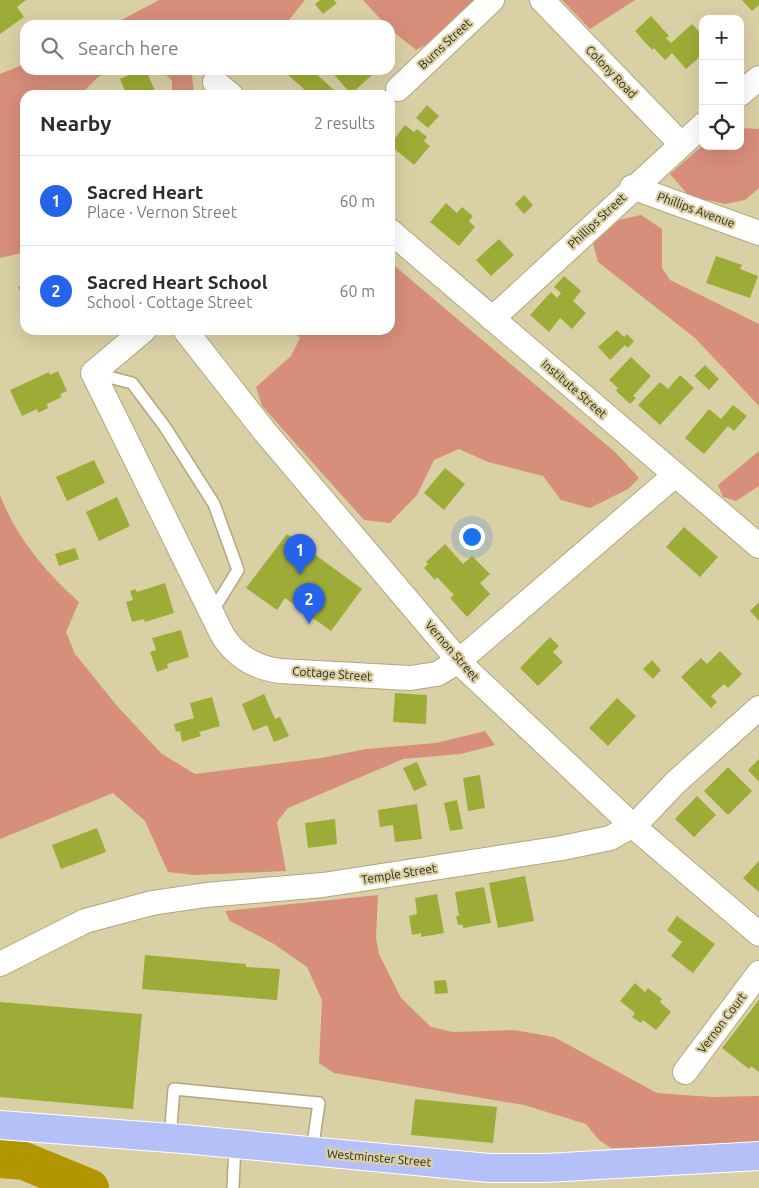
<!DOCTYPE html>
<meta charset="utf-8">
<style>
:root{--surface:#fff;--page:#f2f2f3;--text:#2b2b33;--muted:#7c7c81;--line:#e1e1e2;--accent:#2563eb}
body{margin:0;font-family:Ubuntu,sans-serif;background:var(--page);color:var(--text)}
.controls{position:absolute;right:15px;top:15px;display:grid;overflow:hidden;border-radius:10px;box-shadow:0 5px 20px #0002}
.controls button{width:45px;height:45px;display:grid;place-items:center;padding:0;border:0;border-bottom:1px solid var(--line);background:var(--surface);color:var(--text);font:25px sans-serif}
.you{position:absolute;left:471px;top:536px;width:18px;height:18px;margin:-12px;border:4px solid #fff;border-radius:50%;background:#1a73e8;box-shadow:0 0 0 8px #1a73e833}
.badge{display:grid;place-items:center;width:32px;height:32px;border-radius:50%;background:var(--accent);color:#fff;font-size:16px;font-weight:700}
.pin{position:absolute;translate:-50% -41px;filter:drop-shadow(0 1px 2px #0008)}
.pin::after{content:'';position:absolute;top:26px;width:18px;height:15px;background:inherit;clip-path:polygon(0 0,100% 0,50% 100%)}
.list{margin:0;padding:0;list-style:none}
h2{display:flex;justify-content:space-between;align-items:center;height:65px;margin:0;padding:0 20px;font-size:21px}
h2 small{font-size:16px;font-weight:400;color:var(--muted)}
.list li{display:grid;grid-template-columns:32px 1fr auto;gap:15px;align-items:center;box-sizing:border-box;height:90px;padding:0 20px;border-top:1px solid var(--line)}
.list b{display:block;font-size:19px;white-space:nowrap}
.list p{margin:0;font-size:16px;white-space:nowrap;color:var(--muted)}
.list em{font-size:16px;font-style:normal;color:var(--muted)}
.icon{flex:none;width:28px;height:28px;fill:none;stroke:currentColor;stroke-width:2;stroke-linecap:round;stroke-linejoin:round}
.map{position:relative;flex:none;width:759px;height:1188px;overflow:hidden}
.search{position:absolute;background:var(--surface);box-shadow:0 5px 20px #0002;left:20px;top:20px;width:375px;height:55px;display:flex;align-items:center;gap:12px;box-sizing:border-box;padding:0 18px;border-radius:15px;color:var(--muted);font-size:19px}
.panel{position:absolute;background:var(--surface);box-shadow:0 5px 20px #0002;left:20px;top:90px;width:375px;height:245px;border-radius:15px}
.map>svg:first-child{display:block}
.green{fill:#d78e7a}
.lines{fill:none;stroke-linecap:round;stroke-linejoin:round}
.river{stroke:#b29600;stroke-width:38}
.building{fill:#9dac36}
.lane-casing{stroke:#b1a77e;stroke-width:14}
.street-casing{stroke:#b1a77e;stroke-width:26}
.highway-casing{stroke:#fff;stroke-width:30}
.lane{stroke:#fff;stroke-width:11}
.street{stroke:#fff;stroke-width:24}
.highway{stroke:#b5c0f8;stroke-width:28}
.labels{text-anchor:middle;stroke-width:4.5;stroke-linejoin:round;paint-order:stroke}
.street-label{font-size:12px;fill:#2e2a19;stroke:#dad0a5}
</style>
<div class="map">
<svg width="759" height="1188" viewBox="0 0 759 1188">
<rect width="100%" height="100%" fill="#dad0a5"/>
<!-- green -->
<path class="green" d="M159 0H305L285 25H112Z
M363 0H474L427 44 416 50 390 29V25H386Z
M562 0H635L590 29Z
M25 64V70H109L97 78 80 95H25V252L0 258V74Z
M162 70H203L192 75 194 95H172V81Z
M740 128 759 129V188L745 200 725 204 689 196 670 174 703 145 740 146Z
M641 215 662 229V268L670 280 759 324V406L695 338 598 262 593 243 619 220Z
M390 262 616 453 639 478 628 489 590 508 561 500 543 476 488 462 459 449 434 460 417 495 390 523 364 520 262 406 256 387 291 356 300 338 291 330H390Z
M759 451V486L736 501 723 497 718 485Z
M0 495C16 537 45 572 79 602L66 632 75 654 118 707 162 754 195 774 321 758 366 749 436 743 485 731 495 745 461 754 403 759 288 808 277 822 286 871 194 875 168 872 145 821 113 793 0 839Z
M378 895 376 938 379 954 401 998 431 1027 453 1032 514 1030 554 1037 657 1093 712 1097 759 1096V1143L730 1146 611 1148 599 1140 586 1124 524 1105 334 1073 319 1063 322 1000 307 967 274 944 230 921 225 911Z"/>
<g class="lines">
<!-- river -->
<path class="river" d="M0 1159 24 1161 90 1188"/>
</g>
<!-- building -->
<path class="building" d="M0 0H26L17 7 24 17 0 34Z
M320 0H334L337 3 323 14 315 4Z
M742 0H759V5L752 11Z
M651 16 669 36 666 38 671 43 692 24 703 36V54L686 69 672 53 665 60 654 48 652 50 635 31Z
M142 70H146L155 91 146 95H127L120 79Z
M290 70H312L335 91 332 95H299L304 89 287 74Z
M330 70H369L373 74 351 94Z
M427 105 439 116 428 128 416 118Z
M405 125 414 132 417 129 427 137 424 141 430 146 414 165 390 145Z
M524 195 533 205 524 214 515 204Z
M446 203 457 213 462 207 473 216 469 221 475 227 459 246 430 222Z
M499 239 514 255 491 276 476 260Z
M716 256 742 265 740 269 758 276 750 298 706 283Z
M564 276 581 291 573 301 586 313 572 329 560 318 549 332 530 315 551 292 557 298 561 293 554 287Z
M25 284V300L18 287Z
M617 330 624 337 627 334 634 341 628 348 625 345 610 360 598 347Z
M631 357 651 376 633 396 636 398 630 404 616 391 618 388 609 380Z
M705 365 719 379 709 390 694 376Z
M58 371 67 391 60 394 62 397 47 404 48 408 38 413 37 409 22 416 10 390 49 372 50 375Z
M680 375 694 388 660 425 638 405 660 382 668 389Z
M733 405 747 416 734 431 728 426 704 454 685 438 709 409 721 419Z
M94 460 105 483 67 501 56 477Z
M445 468 465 484 444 510 424 493Z
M117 497 130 526 99 541 86 512Z
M684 527 718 557 700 577 666 547Z
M287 534 362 589 331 631 285 598 277 610 246 588Z
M445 544 463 564 472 556 490 574 480 583 490 594 467 617 450 598 454 595 437 577 435 580 424 568 428 564 426 562Z
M75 548 79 559 59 566 55 554Z
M165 583 174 613 145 622 144 619 132 622 126 602 133 600 130 591 135 589 137 592Z
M759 602V621L750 611Z
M181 630 189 657 167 664 168 668 157 672 150 652 156 650 152 638Z
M550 637 559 646 553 652 563 662 538 686 520 668Z
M720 651 742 674 728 688 724 684 711 696 717 702 711 708 681 677 701 658 707 664Z
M652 660 661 670 653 679 643 669Z
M395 693 427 695 426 724 393 722Z
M264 694 275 719 280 717 289 736 274 742 267 725 253 731 242 704Z
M212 697 220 726 199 732 201 736 182 742 180 731 176 732 174 724 194 718 190 703Z
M617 698 636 716 608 746 589 728Z
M759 759V782L748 770Z
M417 762 427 785 414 791 403 768Z
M728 767 752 791 728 815 704 791Z
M480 775 485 808 468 811 463 778Z
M697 796 716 815 694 837 675 819Z
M457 800 463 829 450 831 444 803Z
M417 804 422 839 395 842 393 825 380 827 378 810Z
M335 819 337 844 308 848 305 823Z
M97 828 106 852 61 869 52 845Z
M759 861V892L743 878Z
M525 876 534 921 498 928 489 883Z
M484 887 491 923 463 928V925H458L456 916H459L455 892Z
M437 894 444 933 421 937V933L412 935 409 916 417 914 415 898Z
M677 916 715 944 693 973 671 956 682 942 667 930Z
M145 955 246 964V967L280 969 277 1000 142 989Z
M446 980 448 993 435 994 434 981Z
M635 983 645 992 648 988 662 999 660 1002 671 1012 656 1030 643 1020 641 1023 632 1017 635 1013 620 1001Z
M759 1000V1072L751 1066 749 1069 722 1048Z
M0 1002 142 1014 133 1109 0 1097Z
M415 1099 497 1107 493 1143 411 1135Z"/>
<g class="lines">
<defs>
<path id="lane" d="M93 373 132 383 165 427 214 504 238 570 212 612
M170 1138 174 1089 319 1103 312 1151
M233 1188 235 1144"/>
<path id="street" d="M542 0 680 143
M215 82 231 95
M398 89 492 0
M740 94 759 78
M632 187 759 233
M390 231 759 546
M492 319 703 125
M144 330 93 373 223 636C236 656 256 668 280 671L410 678 437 674 459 661 675 475
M185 330 265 432 464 667 633 826 759 934
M0 964 85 921 152 903 206 895 323 885 562 848 610 838 637 823 676 782 759 708
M685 1072 759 973"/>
<path id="highway" d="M0 1125 183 1139 489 1168H546L759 1156"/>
</defs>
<!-- lane casing -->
<use href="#lane" class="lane-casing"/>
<!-- street casing -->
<use href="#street" class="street-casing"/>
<!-- highway casing -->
<use href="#highway" class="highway-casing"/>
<!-- lane -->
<use href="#lane" class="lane"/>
<!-- street -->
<use href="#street" class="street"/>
<!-- highway -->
<use href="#highway" class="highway"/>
</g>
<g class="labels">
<!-- street labels -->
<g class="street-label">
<text transform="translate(445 44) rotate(-43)" y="4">Burns Street</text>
<text transform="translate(611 72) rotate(46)" y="4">Colony Road</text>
<text transform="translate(696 210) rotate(20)" y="4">Phillips Avenue</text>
<text transform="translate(597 221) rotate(-43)" y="4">Phillips Street</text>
<text transform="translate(574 389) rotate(41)" y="4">Institute Street</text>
<text transform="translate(452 651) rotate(49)" y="4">Vernon Street</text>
<text transform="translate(332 674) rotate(4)" y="4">Cottage Street</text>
<text transform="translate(399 874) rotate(-9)" y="4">Temple Street</text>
<text transform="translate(722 1023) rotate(-53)" y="4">Vernon Court</text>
<text transform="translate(379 1158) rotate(5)" y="4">Westminster Street</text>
</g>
</g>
</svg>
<div class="controls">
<button>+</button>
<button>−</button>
<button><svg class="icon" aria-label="locate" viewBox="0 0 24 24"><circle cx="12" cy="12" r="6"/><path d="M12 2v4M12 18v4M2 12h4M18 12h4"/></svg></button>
</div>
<div class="you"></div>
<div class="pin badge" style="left:300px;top:575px">1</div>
<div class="pin badge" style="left:309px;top:624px">2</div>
<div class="search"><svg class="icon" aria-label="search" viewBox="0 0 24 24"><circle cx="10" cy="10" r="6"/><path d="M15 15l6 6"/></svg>Search here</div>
<section class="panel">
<h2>Nearby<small>2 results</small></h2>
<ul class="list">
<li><span class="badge">1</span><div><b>Sacred Heart</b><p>Place · Vernon Street</p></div><em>60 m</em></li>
<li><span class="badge">2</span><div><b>Sacred Heart School</b><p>School · Cottage Street</p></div><em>60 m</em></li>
</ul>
</section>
</div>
